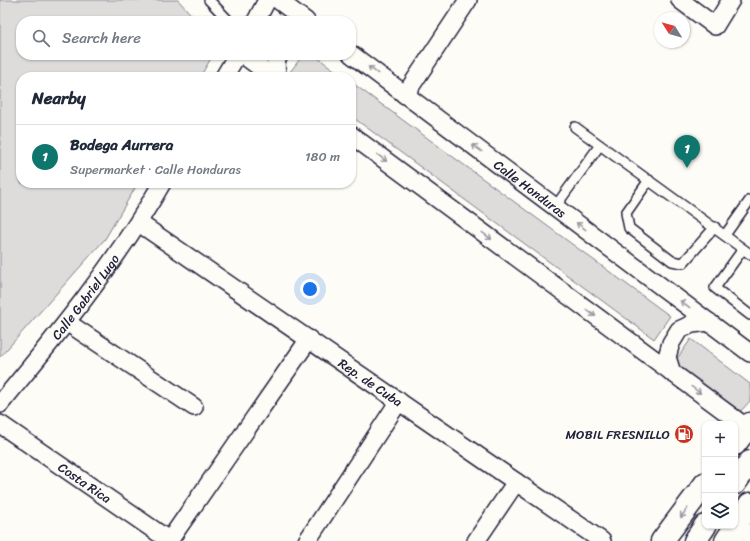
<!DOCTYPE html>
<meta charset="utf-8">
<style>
:root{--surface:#fff;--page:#f6f6f7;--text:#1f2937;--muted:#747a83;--line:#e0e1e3;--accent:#0f766e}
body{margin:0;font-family:Sriracha,sans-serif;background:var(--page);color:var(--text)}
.controls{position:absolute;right:12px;bottom:12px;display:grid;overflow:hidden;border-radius:8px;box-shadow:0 1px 3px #0004}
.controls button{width:36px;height:36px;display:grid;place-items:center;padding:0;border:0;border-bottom:1px solid var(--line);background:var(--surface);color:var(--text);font:20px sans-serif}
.compass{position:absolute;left:654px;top:12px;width:36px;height:36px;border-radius:50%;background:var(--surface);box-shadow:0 1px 3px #0004;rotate:307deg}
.you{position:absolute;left:310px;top:289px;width:14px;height:14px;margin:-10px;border:3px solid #fff;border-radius:50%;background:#1a73e8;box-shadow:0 0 0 6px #1a73e833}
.badge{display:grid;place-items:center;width:26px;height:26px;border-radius:50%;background:var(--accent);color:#fff;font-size:13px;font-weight:700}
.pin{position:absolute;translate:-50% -33px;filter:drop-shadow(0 1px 2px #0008)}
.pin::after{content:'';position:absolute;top:21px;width:14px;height:12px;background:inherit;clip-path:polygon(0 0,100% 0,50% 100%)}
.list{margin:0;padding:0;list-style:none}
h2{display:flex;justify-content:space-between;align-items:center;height:52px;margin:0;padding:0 16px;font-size:17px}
h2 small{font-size:13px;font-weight:400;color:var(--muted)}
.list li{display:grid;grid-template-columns:26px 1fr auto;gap:12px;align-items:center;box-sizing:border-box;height:64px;padding:0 16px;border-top:1px solid var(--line)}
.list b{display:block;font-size:15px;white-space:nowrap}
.list p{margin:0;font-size:13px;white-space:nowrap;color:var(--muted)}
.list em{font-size:13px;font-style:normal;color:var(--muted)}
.icon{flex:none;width:22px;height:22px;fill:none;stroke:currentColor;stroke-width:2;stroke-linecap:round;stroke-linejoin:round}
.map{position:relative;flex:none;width:750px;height:541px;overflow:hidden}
.search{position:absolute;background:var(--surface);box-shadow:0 1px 3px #0004;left:16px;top:16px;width:340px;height:44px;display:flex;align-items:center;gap:10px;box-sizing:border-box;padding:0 14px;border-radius:16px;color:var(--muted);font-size:15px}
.panel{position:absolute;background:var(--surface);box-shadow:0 1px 3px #0004;left:16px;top:72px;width:340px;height:116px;border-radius:16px}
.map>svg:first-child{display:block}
.green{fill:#dddcdb;stroke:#807f8b}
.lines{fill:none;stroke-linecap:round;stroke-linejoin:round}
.service-casing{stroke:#22223b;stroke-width:12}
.minor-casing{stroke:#22223b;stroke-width:20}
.tertiary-casing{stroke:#22223b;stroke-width:25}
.secondary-casing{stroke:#22223b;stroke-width:25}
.service{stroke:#fdfcf7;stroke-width:9}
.minor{stroke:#fdfcf7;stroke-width:17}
.tertiary{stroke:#fdfcf7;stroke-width:22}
.secondary{stroke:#fdfcf7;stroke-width:22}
.oneway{stroke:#9a9aa2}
.labels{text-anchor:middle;stroke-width:3.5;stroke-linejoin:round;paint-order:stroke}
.street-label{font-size:13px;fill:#22223b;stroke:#fdfcf7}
.poi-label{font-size:13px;fill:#22223b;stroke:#fdfcf7;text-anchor:end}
</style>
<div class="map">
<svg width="750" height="541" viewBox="0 0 750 541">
<rect width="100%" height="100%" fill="#fdfcf7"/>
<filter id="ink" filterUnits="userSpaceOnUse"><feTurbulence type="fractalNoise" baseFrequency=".025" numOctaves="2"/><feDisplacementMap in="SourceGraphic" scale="8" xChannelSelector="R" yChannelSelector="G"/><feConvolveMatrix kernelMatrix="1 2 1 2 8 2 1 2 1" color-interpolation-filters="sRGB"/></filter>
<g filter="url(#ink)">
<!-- green -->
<path class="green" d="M0 0H178L197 21H21V55H213L200 77H21V183H138L105 239 0 357Z
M303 55H314L344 77H297L290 72Z
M351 82 670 316 654 339 351 116Z
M691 339 750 384V401L739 413 673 364Z"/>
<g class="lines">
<defs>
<path id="service" d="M209 0 229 21
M575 127 750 254
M649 180 626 213 629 228 672 261 683 263 715 227
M555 207 600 145
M725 235 750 200
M743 249 715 288 750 315"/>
<g id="minor">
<path d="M278 0 306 21"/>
<path d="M680 0 715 26 731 0"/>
<path d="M256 21 267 0"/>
<path id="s1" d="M351 54 750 353"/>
<path d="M243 55 273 77"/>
<path d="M224 77 237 55"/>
<path d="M277 77 276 62 279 55"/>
<path d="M405 95 468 0"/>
<path d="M351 135 750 430"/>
<path id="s2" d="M139 223 602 541"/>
<path d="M68 323 194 407"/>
<path d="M672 373 667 357 671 343 679 330 692 324 709 322"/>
<path id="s3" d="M0 404C58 334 116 263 162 183"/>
<path id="s4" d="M0 424 170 541"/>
<path d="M169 541 309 339"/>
<path d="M307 541 399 401"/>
<path d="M476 541 516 482"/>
</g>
<path id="tertiary" d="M735 444 750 424
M662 541 705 484
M747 541 750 536"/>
<path id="secondary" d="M735 483 750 462
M695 541 705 526
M726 541 750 504"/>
</defs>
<!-- service casing -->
<use href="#service" class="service-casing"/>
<!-- minor casing -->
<use href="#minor" class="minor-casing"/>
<!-- tertiary casing -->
<use href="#tertiary" class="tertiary-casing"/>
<!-- secondary casing -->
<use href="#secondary" class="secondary-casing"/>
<!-- service -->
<use href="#service" class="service"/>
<!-- minor -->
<use href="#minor" class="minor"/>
<!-- tertiary -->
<use href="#tertiary" class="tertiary"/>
<!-- secondary -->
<use href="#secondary" class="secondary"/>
</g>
<!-- one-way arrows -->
<defs><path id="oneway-shaft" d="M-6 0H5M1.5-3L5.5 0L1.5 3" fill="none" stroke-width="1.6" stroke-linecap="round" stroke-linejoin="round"/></defs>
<g class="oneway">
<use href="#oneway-shaft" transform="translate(373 70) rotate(-143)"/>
<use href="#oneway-shaft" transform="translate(477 148) rotate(-143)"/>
<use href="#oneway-shaft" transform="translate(382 158) rotate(37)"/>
<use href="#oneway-shaft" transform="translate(581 226) rotate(-143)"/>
<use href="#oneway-shaft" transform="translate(487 236) rotate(37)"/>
<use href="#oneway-shaft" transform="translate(685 304) rotate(-143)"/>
<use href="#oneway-shaft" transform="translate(591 313) rotate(37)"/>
<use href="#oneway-shaft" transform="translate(696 390) rotate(36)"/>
<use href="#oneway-shaft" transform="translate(684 513) rotate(127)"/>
</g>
</g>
<!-- icons -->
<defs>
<symbol id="fuel-disc" viewBox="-11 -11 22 22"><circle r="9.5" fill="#c8321e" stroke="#fdfcf7"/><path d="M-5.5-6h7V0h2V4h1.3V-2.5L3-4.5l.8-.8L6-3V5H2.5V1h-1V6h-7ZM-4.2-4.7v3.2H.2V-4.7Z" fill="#fff"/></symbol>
</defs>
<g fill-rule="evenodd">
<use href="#fuel-disc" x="673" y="423" width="22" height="22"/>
</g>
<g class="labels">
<!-- street labels -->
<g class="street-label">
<text dy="5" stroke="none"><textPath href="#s1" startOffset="224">Calle Honduras</textPath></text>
<text dy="5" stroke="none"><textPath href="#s3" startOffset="137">Calle Gabriel Lugo</textPath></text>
<text dy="5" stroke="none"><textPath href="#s2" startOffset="281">Rep. de Cuba</textPath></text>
<text dy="5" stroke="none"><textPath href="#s4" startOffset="103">Costa Rica</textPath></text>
</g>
<!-- poi labels -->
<g class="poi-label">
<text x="670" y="439">MOBIL FRESNILLO</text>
</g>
</g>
</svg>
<div class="controls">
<button>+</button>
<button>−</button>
<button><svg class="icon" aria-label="layers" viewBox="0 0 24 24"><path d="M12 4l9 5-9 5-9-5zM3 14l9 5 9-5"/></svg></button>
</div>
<svg class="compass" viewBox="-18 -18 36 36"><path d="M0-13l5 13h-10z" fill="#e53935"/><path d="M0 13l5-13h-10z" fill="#747a83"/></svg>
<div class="you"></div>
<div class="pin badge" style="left:687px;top:168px">1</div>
<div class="search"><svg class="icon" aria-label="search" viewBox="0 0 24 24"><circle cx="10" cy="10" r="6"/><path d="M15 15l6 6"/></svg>Search here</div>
<section class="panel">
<h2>Nearby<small></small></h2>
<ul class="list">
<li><span class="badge">1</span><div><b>Bodega Aurrera</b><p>Supermarket · Calle Honduras</p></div><em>180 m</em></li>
</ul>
</section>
</div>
